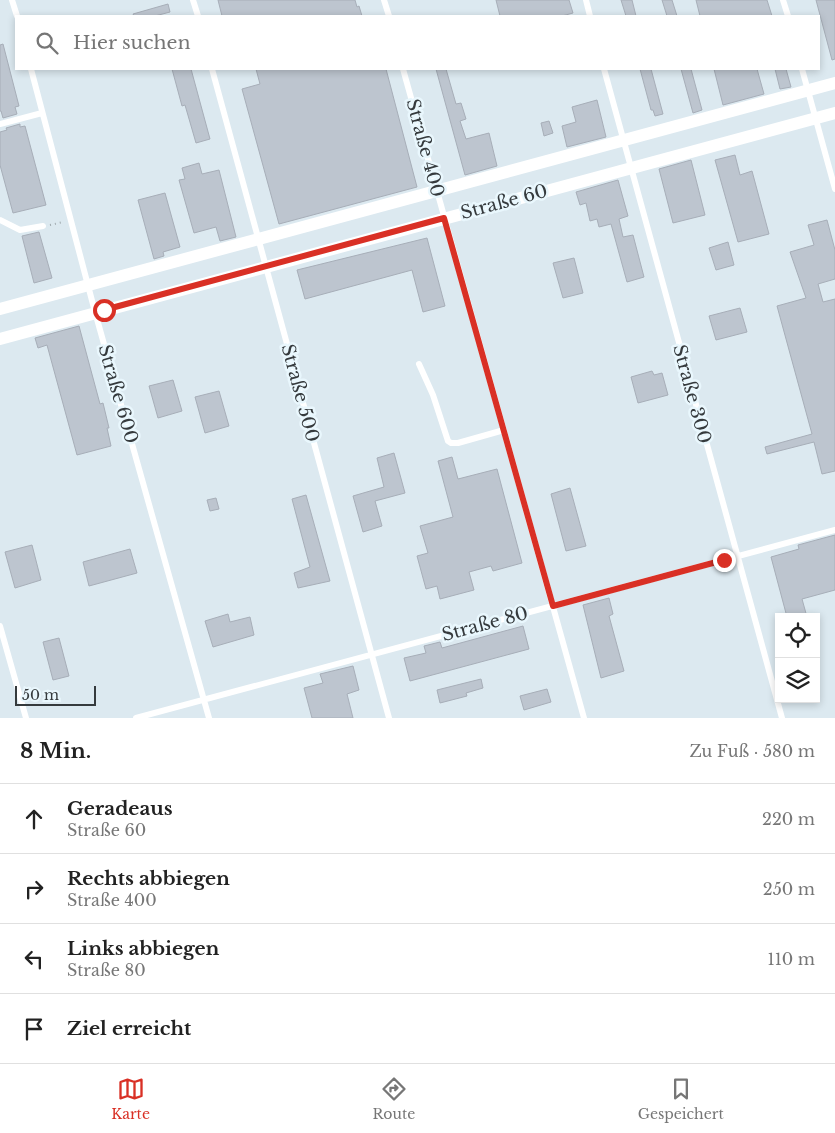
<!DOCTYPE html>
<html lang="de">
<meta charset="utf-8">
<style>
:root{--surface:#fff;--page:#f6f6f6;--text:#222;--muted:#767676;--line:#e0e0e0;--accent:#d93025}
body{margin:0;font-family:"Libre Baskerville",serif;background:var(--page);color:var(--text)}
.controls{position:absolute;right:15px;bottom:15px;display:grid;overflow:hidden;border-radius:0px;box-shadow:0 2px 8px #0003}
.controls button{width:45px;height:45px;display:grid;place-items:center;padding:0;border:0;border-bottom:1px solid var(--line);background:var(--surface);color:var(--text);font:25px sans-serif}
.scale{position:absolute;left:15px;bottom:12px;width:81px;box-sizing:border-box;padding-left:5px;border:2px solid #353a3d;border-top:0;font-size:14px;line-height:18px;white-space:nowrap;color:#353a3d;-webkit-text-stroke:4px #e9f7fd;paint-order:stroke}
.stop{position:absolute;width:15px;height:15px;margin:-11px;border:4px solid #d93025;border-radius:50%;background:#fff}
.stop.end{background:#d93025;border-color:#fff;box-shadow:0 1px 5px #0008}
.list{margin:0;padding:0;list-style:none}
h2{display:flex;justify-content:space-between;align-items:center;height:65px;margin:0;padding:0 20px;font-size:21px}
h2 small{font-size:16px;font-weight:400;color:var(--muted)}
.list li{display:grid;grid-template-columns:32px 1fr auto;gap:15px;align-items:center;box-sizing:border-box;height:70px;padding:0 20px;border-top:1px solid var(--line)}
.list b{display:block;font-size:19px;white-space:nowrap}
.list p{margin:0;font-size:16px;white-space:nowrap;color:var(--muted)}
.list em{font-size:16px;font-style:normal;color:var(--muted)}
.icon{flex:none;width:28px;height:28px;fill:none;stroke:currentColor;stroke-width:2;stroke-linecap:round;stroke-linejoin:round}
.map{position:relative;flex:none;width:835px;height:718px;overflow:hidden}
.search{position:absolute;background:var(--surface);box-shadow:0 2px 8px #0003;left:15px;right:15px;top:15px;height:55px;display:flex;align-items:center;gap:12px;box-sizing:border-box;padding:0 18px;border-radius:0px;color:var(--muted);font-size:19px}
.sheet{height:345px;background:var(--surface)}
nav{display:flex;justify-content:space-around;align-items:center;box-sizing:border-box;height:70px;border-top:1px solid var(--line);background:var(--surface);font-size:14px;color:var(--muted)}
nav a{display:grid;justify-items:center;gap:2px}
nav .on{color:var(--accent)}
.map>svg:first-child{display:block}
.building{fill:#bdc5cf;stroke:#a7aeb8}
.lines{fill:none;stroke-linecap:round;stroke-linejoin:round}
.path{stroke:#9ea8ad;stroke-width:2;stroke-dasharray:1 4;stroke-linecap:butt}
.service{stroke:#fff;stroke-width:6}
.minor{stroke:#fff;stroke-width:12}
.route{stroke:#d93025;stroke-width:6}
.labels{text-anchor:middle;stroke-width:5;stroke-linejoin:round;paint-order:stroke}
.street-label{font-size:18px;fill:#353a3d;stroke:#e9f7fd}
</style>
<div class="map">
<svg width="835" height="718" viewBox="0 0 835 718">
<rect width="100%" height="100%" fill="#dce9f0"/>
<!-- building -->
<path class="building" d="M218 0H355L357 7 359 6 362 16H222Z
M496 0H569L573 13 562 16H500Z
M621 0H632L636 16H626Z
M662 0H672L677 16H667Z
M696 0H767L772 16H700Z
M816 0H835V59L832 60Z
M168 4 170 12 155 16H134L133 14Z
M3 44 19 106 15 107 17 114 3 118 1 111H0V45Z
M172 69H191L210 139 196 143 185 105 182 106Z
M256 69H386L417 187 279 224 242 89 260 84Z
M436 69H446L456 104 461 103 466 119 460 121 466 139 489 133 497 166 465 175Z
M640 69H651L663 114 655 116 653 110H651Z
M681 69H691L702 110 693 113Z
M714 69H757L764 94 723 105Z
M775 69H786L791 87 780 89Z
M597 100 606 137 567 147 562 126 576 122 572 107Z
M549 121 553 133 544 136 541 123Z
M20 124V127L25 126 46 205 13 213 0 165V132L7 130 6 128Z
M735 155 740 175 752 171 769 234 738 242 715 160Z
M691 160 705 215 673 223 659 169Z
M199 163 202 174 219 170 236 237 220 241 216 227 194 233 179 180 185 179 182 168Z
M618 180 628 216 619 219 623 237 633 235 644 277 627 282 611 224 599 227 597 219 590 221 586 203 580 205 576 192Z
M165 193 180 247 163 252 164 256 154 259 138 200Z
M827 220 835 250V279L818 284 823 302 835 299V471L822 474 814 442 767 454 765 447 812 434 777 306 806 298 790 252 814 245 808 225Z
M39 232 52 278 34 283 22 236Z
M427 238 445 306 423 312 412 270 305 299 297 270Z
M728 242 734 265 716 270 709 248Z
M574 258 583 293 563 298 553 263Z
M740 308 747 332 716 340 709 316Z
M79 326 100 404 103 403 109 428H107L111 446 77 455 47 345 38 348 35 338Z
M652 371 654 375 662 373 668 395 638 403 631 377Z
M173 380 182 411 158 418 149 386Z
M219 391 229 426 205 433 195 397Z
M394 453 405 493 375 501 382 526 363 532 353 496 384 487 377 458Z
M452 457 458 479 497 469 522 563 493 571 491 566 469 572 474 590 440 599 437 586 426 589 417 556 428 553 420 526 453 517 438 461Z
M570 488 586 546 566 551 551 494Z
M306 495 330 581 298 588 294 573 310 567 292 499Z
M216 498 219 509 210 511 207 500Z
M835 535V590L802 599 807 617H787L771 557 799 549 798 545Z
M32 545 41 580 15 588 5 552Z
M130 549 137 573 89 586 83 562Z
M609 598 613 614 609 616 624 671 601 678 583 605Z
M228 614 230 622 250 617 254 635 213 647 205 621Z
M523 626 529 649 410 681 404 658 426 653 424 646 440 642 442 648Z
M59 638 69 676 53 680 43 642Z
M353 666 359 690 347 694 353 718H312L304 688 323 683 320 674Z
M481 679 483 688 466 693 467 696 440 703 437 690Z
M547 689 551 702 524 710 520 696Z"/>
<g class="lines">
<!-- path -->
<path class="path" d="M50 225 63 222"/>
<!-- service -->
<path class="service" d="M12 0 17 16
M193 0 198 16
M384 0 389 16
M586 0 590 16
M783 0 788 16
M31 69 95 312 209 718
M212 69 389 718
M403 69 584 718
M604 69 782 718
M802 69 835 189
M0 124 42 113
M0 220 20 230 43 226
M419 364 433 395 448 441 451 443H458L504 430
M0 626 26 718
M136 718 835 530"/>
<!-- minor -->
<path class="minor" d="M0 309 835 83
M0 339 835 113"/>
</g>
<g class="lines">
<!-- route -->
<path class="route" d="M104 310 444 218 553 606 724 560"/>
</g>
<g class="labels">
<!-- street labels -->
<g class="street-label">
<text transform="translate(425 148) rotate(75)" y="6">Straße 400</text>
<text transform="translate(504 202) rotate(-15)" y="6">Straße 60</text>
<text transform="translate(300 393) rotate(75)" y="6">Straße 500</text>
<text transform="translate(118 394) rotate(74)" y="6">Straße 600</text>
<text transform="translate(692 394) rotate(75)" y="6">Straße 300</text>
<text transform="translate(485 624) rotate(-15)" y="6">Straße 80</text>
</g>
</g>
</svg>
<div class="controls">
<button><svg class="icon" aria-label="locate" viewBox="0 0 24 24"><circle cx="12" cy="12" r="6"/><path d="M12 2v4M12 18v4M2 12h4M18 12h4"/></svg></button>
<button><svg class="icon" aria-label="layers" viewBox="0 0 24 24"><path d="M12 4l9 5-9 5-9-5zM3 14l9 5 9-5"/></svg></button>
</div>
<div class="scale">50 m</div>
<div class="stop" style="left:104px;top:310px"></div>
<div class="stop end" style="left:724px;top:560px"></div>
<div class="search"><svg class="icon" aria-label="search" viewBox="0 0 24 24"><circle cx="10" cy="10" r="6"/><path d="M15 15l6 6"/></svg>Hier suchen</div>
</div>
<section class="sheet">
<h2>8 Min.<small>Zu Fuß · 580 m</small></h2>
<ul class="list">
<li><svg class="icon" aria-label="ahead" viewBox="0 0 24 24"><path d="M12 20V5M6 11l6-6 6 6"/></svg><div><b>Geradeaus</b><p>Straße 60</p></div><em>220 m</em></li>
<li><svg class="icon" aria-label="right" viewBox="0 0 24 24"><path d="M7 20v-9h11M14 6l5 5-5 5"/></svg><div><b>Rechts abbiegen</b><p>Straße 400</p></div><em>250 m</em></li>
<li><svg class="icon" aria-label="left" viewBox="0 0 24 24"><path d="M17 20v-9H6M10 6l-5 5 5 5"/></svg><div><b>Links abbiegen</b><p>Straße 80</p></div><em>110 m</em></li>
<li><svg class="icon" aria-label="arrive" viewBox="0 0 24 24"><path d="M6 21V4h12l-3 4 3 4H6"/></svg><div><b>Ziel erreicht</b></div></li>
</ul>
</section>
<nav>
<a class="on"><svg class="icon" aria-label="map" viewBox="0 0 24 24"><path d="M3 6l6-2 6 2 6-2v14l-6 2-6-2-6 2zM9 4v14M15 6v14"/></svg>Karte</a>
<a><svg class="icon" aria-label="directions" viewBox="0 0 24 24"><path d="M12 3l9 9-9 9-9-9zM9 14v-3h6M13 9l2 2-2 2"/></svg>Route</a>
<a><svg class="icon" aria-label="saved" viewBox="0 0 24 24"><path d="M7 4h10v16l-5-4-5 4z"/></svg>Gespeichert</a>
</nav>
